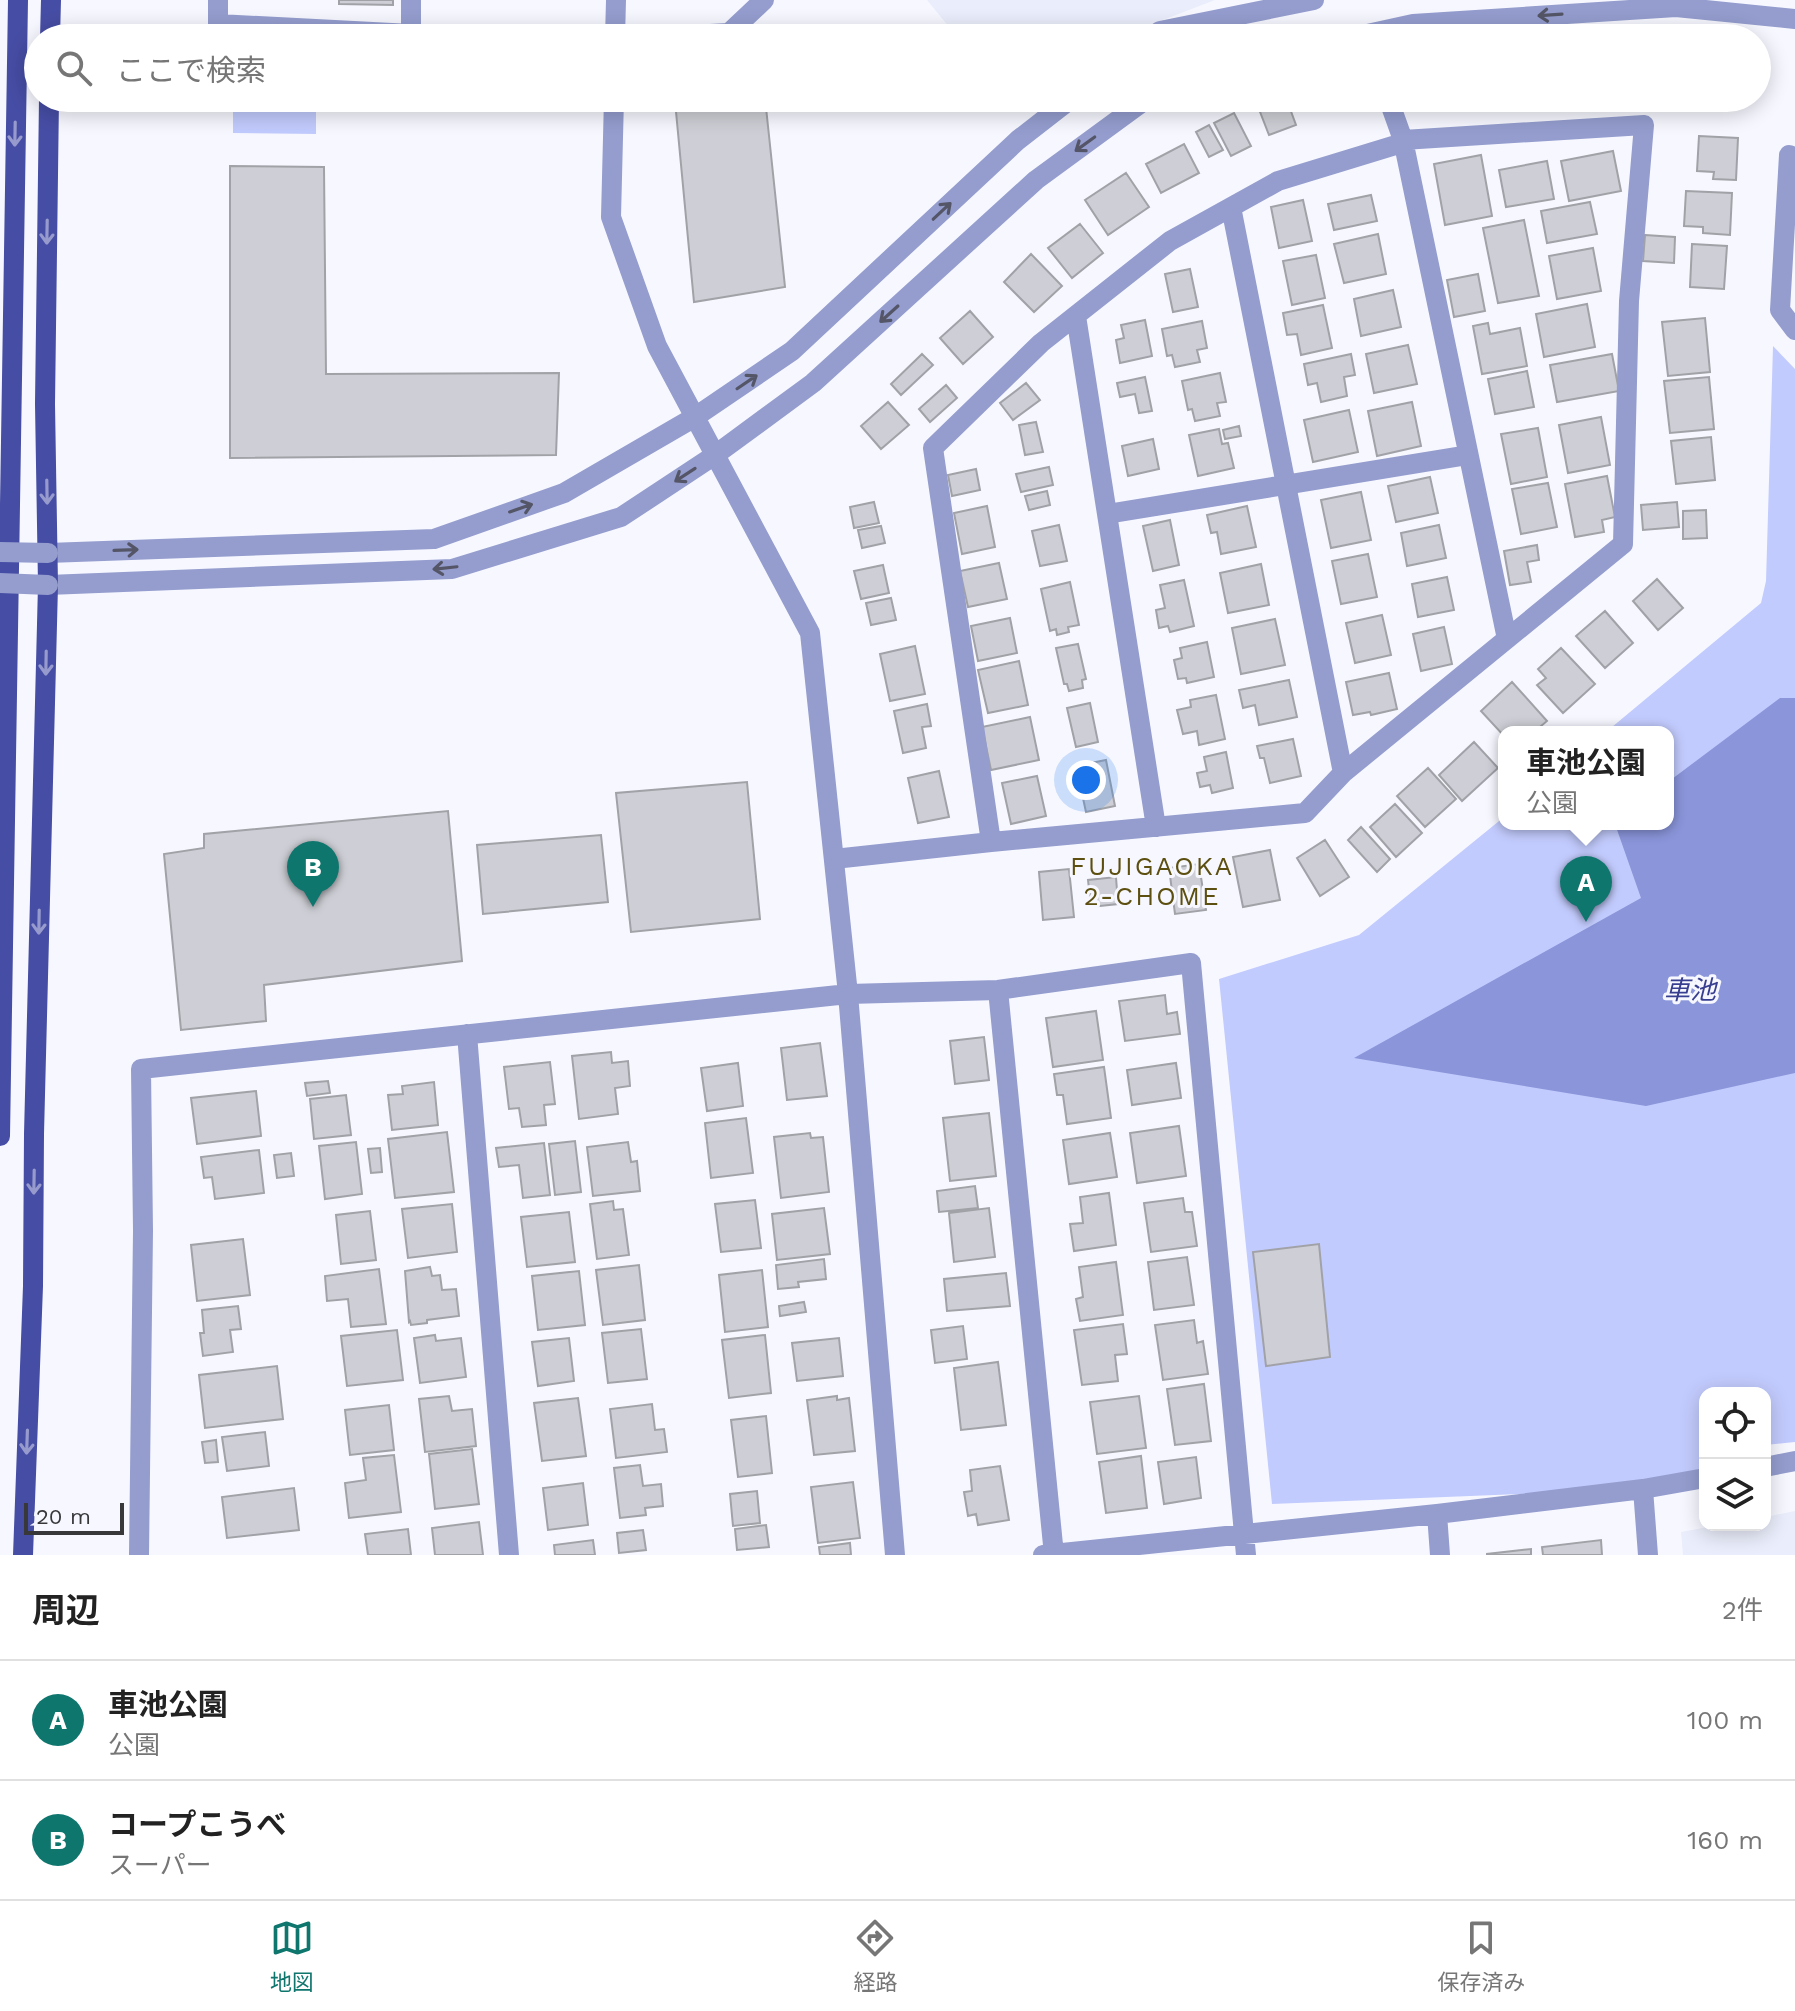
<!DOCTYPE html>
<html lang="ja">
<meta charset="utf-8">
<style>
:root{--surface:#fff;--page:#f6f6f6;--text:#222;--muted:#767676;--line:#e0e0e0;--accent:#0f766e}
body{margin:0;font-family:"Work Sans","Noto Sans JP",sans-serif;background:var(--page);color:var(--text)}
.controls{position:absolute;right:24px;bottom:24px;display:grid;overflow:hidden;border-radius:16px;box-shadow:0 4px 20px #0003}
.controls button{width:72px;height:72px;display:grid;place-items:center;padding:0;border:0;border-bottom:2px solid var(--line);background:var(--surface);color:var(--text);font:40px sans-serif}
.scale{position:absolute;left:24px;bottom:20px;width:100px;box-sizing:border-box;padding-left:8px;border:4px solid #38383b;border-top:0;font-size:22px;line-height:28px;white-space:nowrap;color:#38383b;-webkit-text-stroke:6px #f7f8ff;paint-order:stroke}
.you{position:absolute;left:1086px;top:780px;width:28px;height:28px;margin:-20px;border:6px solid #fff;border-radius:50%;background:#1a73e8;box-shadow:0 0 0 12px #1a73e833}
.badge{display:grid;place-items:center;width:52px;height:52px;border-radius:50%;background:var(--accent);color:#fff;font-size:26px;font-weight:700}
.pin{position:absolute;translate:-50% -66px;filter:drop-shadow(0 2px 4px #0008)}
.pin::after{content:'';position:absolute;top:42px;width:28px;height:24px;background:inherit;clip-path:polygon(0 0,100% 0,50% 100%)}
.popup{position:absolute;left:1498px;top:726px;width:176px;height:104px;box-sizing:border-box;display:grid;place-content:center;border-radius:16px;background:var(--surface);filter:drop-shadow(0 2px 6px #0005);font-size:26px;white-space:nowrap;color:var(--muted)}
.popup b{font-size:30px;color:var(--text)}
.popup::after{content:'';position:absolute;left:50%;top:100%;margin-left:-16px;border:16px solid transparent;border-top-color:var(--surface)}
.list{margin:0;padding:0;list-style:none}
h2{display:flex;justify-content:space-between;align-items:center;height:104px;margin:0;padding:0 32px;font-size:34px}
h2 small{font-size:26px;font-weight:400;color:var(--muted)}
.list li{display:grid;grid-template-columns:52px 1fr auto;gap:24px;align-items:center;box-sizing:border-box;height:120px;padding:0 32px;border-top:2px solid var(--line)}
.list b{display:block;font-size:30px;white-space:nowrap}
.list p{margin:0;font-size:26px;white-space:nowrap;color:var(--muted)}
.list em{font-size:26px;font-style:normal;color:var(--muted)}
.icon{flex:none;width:44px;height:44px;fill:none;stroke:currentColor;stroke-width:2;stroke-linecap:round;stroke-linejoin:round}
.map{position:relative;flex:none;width:1795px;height:1555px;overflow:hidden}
.search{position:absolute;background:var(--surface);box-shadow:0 4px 20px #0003;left:24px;right:24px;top:24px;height:88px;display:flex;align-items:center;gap:20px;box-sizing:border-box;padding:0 28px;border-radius:44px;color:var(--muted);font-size:30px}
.sheet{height:344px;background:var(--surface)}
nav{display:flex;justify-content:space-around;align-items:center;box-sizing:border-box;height:112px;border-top:2px solid var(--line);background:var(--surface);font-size:22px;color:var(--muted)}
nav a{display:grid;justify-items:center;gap:4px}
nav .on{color:var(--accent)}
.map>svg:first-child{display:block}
.built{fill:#eaedfb}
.green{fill:#c2cbfd}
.water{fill:#8a95da}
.building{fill:#cecfd6;stroke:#a1a2a8;stroke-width:2}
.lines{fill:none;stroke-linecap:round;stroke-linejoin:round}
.minor{stroke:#949dce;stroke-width:20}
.major{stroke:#464da4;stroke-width:20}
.minor-bridge{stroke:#949dce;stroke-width:20}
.oneway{stroke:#545667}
.oneway2{stroke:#969acd}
.labels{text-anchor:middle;stroke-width:6;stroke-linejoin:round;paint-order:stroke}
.neighbourhood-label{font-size:26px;letter-spacing:2px;fill:#5c4f10;stroke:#f7f8ff}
.water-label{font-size:26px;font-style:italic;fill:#393f90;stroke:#f7f8ff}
</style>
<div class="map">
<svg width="1795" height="1555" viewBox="0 0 1795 1555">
<rect width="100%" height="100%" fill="#f7f8ff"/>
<!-- built -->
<path class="built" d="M927 0H1215L1116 38H958Z
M1795 1511V1555H1683L1681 1532 1719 1525H1765V1517Z"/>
<!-- green -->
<path class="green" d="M233 98H316V134L233 133Z
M1773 346 1795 369V1442L1765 1445V1393H1705V1467L1643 1489 1272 1504 1219 979 1359 935 1504 817V824H1668V732H1606L1761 603 1766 581Z"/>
<!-- water -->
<path class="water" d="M1780 698H1795V1073L1646 1106 1354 1058 1641 898 1615 824H1668V782Z"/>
<!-- building -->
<path class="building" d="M339 0H393V5L339 4Z
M697 98H765L785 287 694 302 675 101Z
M1272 98H1286L1296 125 1269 135 1257 104Z
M1419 98H1448L1449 109 1420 111Z
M1234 113 1251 146 1231 156 1214 123Z
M1209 125 1223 150 1209 157 1196 132Z
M1699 136 1738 138 1736 180 1713 179 1714 172 1697 171Z
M1184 144 1199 173 1161 193 1146 164Z
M1613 151 1621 191 1569 201 1561 161Z
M1481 155 1492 216 1445 225 1434 164Z
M1547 161 1554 199 1506 207 1499 170Z
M230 166 324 167 326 374 559 373 556 455 230 458Z
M1126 173 1149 207 1108 235 1085 200Z
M1686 191 1732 193 1730 235 1703 233V227L1684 226Z
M1371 195 1377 221 1334 230 1328 204Z
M1303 200 1312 241 1279 248 1271 207Z
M1590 202 1597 234 1547 243 1541 211Z
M1524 220 1539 296 1498 303 1483 228Z
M1080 224 1103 253 1072 278 1048 248Z
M1378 234 1386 274 1344 283 1334 244Z
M1645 235 1675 237 1674 263 1643 261Z
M1692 244 1727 246 1724 289 1690 287Z
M1593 248 1601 291 1557 299 1549 256Z
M1031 254 1062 286 1034 312 1004 282Z
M1316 255 1325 298 1292 305 1283 261Z
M1190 269 1198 307 1173 312 1165 274Z
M1478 274 1485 311 1454 317 1447 280Z
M1393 290 1401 327 1361 336 1354 299Z
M1587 304 1595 347 1544 357 1536 314Z
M1323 305 1332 348 1301 355 1297 334 1287 335 1283 313Z
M970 311 993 337 963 364 940 338Z
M1705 318 1710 372 1668 376 1662 322Z
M1145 320 1152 356 1120 363 1116 340 1124 338 1121 325Z
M1202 321 1207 348 1197 350 1200 362 1175 367 1172 355 1167 356 1162 329Z
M1488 323 1490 334 1520 328 1527 366 1482 374 1473 326Z
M1408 345 1417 384 1374 393 1366 354Z
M922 354 933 365 901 395 891 384Z
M1351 354 1355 375 1344 377 1347 396 1321 402 1317 383 1308 385 1304 364Z
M1612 354 1619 391 1557 402 1550 365Z
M1527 371 1534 407 1495 414 1488 379Z
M1220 373 1226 402 1217 403 1220 416 1195 421 1192 409 1188 410 1182 381Z
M1145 377 1152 411 1139 413 1135 394 1120 397 1117 383Z
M1709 377 1714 429 1670 433 1664 381Z
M1026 383 1040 400 1013 420 1000 403Z
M946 385 957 398 930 422 919 409Z
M888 402 909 425 881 449 861 426Z
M1412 402 1421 446 1377 456 1368 411Z
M1349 410 1358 452 1313 462 1304 420Z
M1601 417 1610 465 1568 473 1559 425Z
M1036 422 1043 452 1025 455 1019 425Z
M1239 426 1241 436 1225 439 1223 430Z
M1538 428 1547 477 1511 484 1501 434Z
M1219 429 1222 444 1228 443 1234 468 1198 476 1189 435Z
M1711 437 1715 480 1676 484 1671 441Z
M1153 439 1159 469 1128 476 1122 446Z
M1049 467 1053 485 1021 492 1016 474Z
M976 469 980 490 952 496 948 475Z
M1607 476 1615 517 1602 520 1604 532 1575 537 1565 484Z
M1430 477 1438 513 1396 522 1388 486Z
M1548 483 1557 527 1521 534 1512 489Z
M1047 491 1050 505 1029 510 1025 496Z
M1361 492 1371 540 1331 548 1321 500Z
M874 502 879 523 854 528 850 507Z
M1677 502 1679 527 1643 530 1641 505Z
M987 506 995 547 962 554 954 513Z
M1247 506 1256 547 1221 554 1217 532 1211 533 1207 515Z
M1706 510 1707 538 1683 539V511Z
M1170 520 1179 565 1153 571 1143 526Z
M1059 525 1067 561 1040 566 1032 531Z
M1439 525 1446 558 1407 566 1401 533Z
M881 526 885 543 862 548 858 530Z
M1537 545 1539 560 1527 562 1531 582 1510 585 1504 551Z
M1368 554 1377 597 1341 604 1332 561Z
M999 563 1007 599 968 607 960 571Z
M1261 564 1269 605 1228 613 1220 573Z
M883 565 889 593 861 599 854 571Z
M1447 577 1454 610 1418 617 1412 584Z
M1657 579 1683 608 1658 630 1633 601Z
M1184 580 1194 626 1170 632 1168 626 1159 628 1156 610 1165 608 1160 585Z
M1070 582 1079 625 1068 627 1069 632 1057 635 1056 629 1050 631 1041 589Z
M891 598 896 620 871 625 866 603Z
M1605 611 1633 643 1605 668 1576 636Z
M1382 615 1391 655 1355 663 1346 623Z
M1010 618 1017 653 978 661 971 626Z
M1275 619 1285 665 1241 674 1232 628Z
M1444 627 1452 664 1421 671 1413 634Z
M1207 642 1214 677 1187 683 1186 678 1178 679 1174 660 1182 658 1180 648Z
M1078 644 1086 679 1082 680 1083 688 1069 691 1067 684H1064L1056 648Z
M915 646 925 694 890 701 880 654Z
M1561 648 1595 684 1563 713 1537 685 1546 678 1538 669Z
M1019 661 1028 705 988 713 978 670Z
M1389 673 1397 709 1371 715 1370 712 1353 715 1346 682Z
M1289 680 1297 717 1259 725 1255 705 1243 708 1239 690Z
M1512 682 1547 721 1534 732H1504V736L1481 711Z
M1216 695 1225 739 1199 745 1197 731 1183 734 1177 710 1191 707 1190 700Z
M1090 703 1098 742 1076 747 1067 708Z
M927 704 931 726 922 727 926 748 903 753 894 711Z
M1030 717 1039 760 991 770 982 727Z
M1293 739 1301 776 1270 783 1264 758H1260L1257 746Z
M1474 742 1498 768 1462 801 1439 775Z
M1226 752 1233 788 1212 793 1210 785 1200 787 1197 773 1207 771 1204 757Z
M1106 760 1115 806 1086 812 1076 766Z
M1428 768 1456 799 1425 827 1397 796Z
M939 771 949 817 918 823 908 778Z
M1037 776 1046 816 1011 824 1002 783Z
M747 782 760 919 631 932 616 793Z
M1395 804 1422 833 1396 857 1370 827Z
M448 811 462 961 264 985 266 1021 181 1030 164 854 204 848V834Z
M1361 827 1390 859 1377 872 1348 840Z
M601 835 608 902 483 914 477 845Z
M1325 840 1349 877 1320 896 1297 858Z
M1270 850 1280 900 1243 907 1233 857Z
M1199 864 1206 910 1175 914 1169 868Z
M1069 869 1074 917 1043 920 1039 872Z
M1116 877 1118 904 1091 907 1088 880Z
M1165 995 1167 1014 1177 1012 1180 1034 1125 1041 1119 1001Z
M1096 1011 1103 1060 1053 1067 1046 1018Z
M984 1037 989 1080 955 1084 950 1041Z
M820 1043 827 1096 787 1100 781 1048Z
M611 1052 612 1063 628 1061 630 1086 615 1088 618 1114 579 1119 572 1056Z
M550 1062 555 1104 544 1105 546 1125 522 1127 519 1108 509 1109 504 1067Z
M738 1063 743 1106 707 1111 701 1068Z
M1176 1063 1181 1098 1132 1105 1127 1070Z
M1104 1067 1111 1118 1067 1124 1063 1095H1057L1054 1074Z
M328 1081 330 1093 307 1096 305 1083Z
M434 1082 438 1125 392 1130 388 1095 403 1094 402 1086Z
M256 1091 261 1136 197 1144 191 1098Z
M346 1095 351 1135 314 1139 310 1099Z
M989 1113 996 1176 950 1181 943 1118Z
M746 1118 753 1173 711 1178 705 1123Z
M1179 1126 1186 1176 1137 1183 1130 1133Z
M447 1132 454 1192 395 1198 388 1139Z
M810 1133 811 1138 823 1137 829 1192 781 1198 774 1137Z
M1110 1133 1117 1177 1069 1184 1063 1140Z
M575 1141 581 1192 555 1195 549 1144Z
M356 1142 362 1194 325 1199 319 1146Z
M628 1142 631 1162 637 1161 640 1191 593 1196 587 1147Z
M544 1143 550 1195 523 1198 519 1165 499 1167 496 1148Z
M380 1148 382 1172 371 1173 368 1149Z
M259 1150 264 1193 215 1199 212 1177 204 1178 201 1157Z
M291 1153 294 1176 277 1178 274 1155Z
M975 1186 978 1208 939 1212 937 1191Z
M1109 1193 1116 1245 1074 1251 1070 1224 1083 1223 1080 1197Z
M1183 1198 1185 1212H1192L1197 1246 1151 1252 1144 1203Z
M755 1200 761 1248 721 1252 715 1204Z
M613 1201 614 1210 623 1209 629 1255 597 1259 590 1204Z
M452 1204 457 1252 408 1258 402 1209Z
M824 1208 830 1254 777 1260 772 1214Z
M989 1208 995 1257 954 1262 949 1213Z
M370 1211 376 1260 341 1264 336 1215Z
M569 1212 575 1262 527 1267 521 1217Z
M243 1239 250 1295 197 1301 191 1245Z
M1319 1244 1330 1357 1266 1366 1253 1252Z
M1187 1257 1194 1305 1154 1310 1148 1262Z
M824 1259 826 1279 798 1282 799 1287 778 1289 776 1265Z
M1116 1262 1123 1315 1080 1321 1076 1299 1083 1297 1079 1267Z
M639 1265 645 1320 603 1325 596 1270Z
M430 1267 432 1276 440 1275 442 1290 456 1289 459 1316 427 1320V1323L411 1325 410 1321 409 1322 405 1271Z
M379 1269 386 1324 351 1327 348 1299 327 1301 325 1276Z
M762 1270 768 1327 725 1332 719 1275Z
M579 1271 585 1325 538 1330 532 1276Z
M1006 1273 1010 1306 947 1311 944 1279Z
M804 1302 806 1312 780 1316 779 1306Z
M238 1306 241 1329 230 1330 233 1352 203 1356 200 1333H204L202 1310Z
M1194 1320 1197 1343 1203 1341 1208 1374 1163 1380 1155 1325Z
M1123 1324 1127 1354 1115 1355 1118 1381 1082 1385 1074 1330Z
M963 1326 967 1359 935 1363 931 1330Z
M641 1329 647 1379 608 1383 602 1333Z
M397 1330 403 1380 347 1386 341 1336Z
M435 1335 436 1341 461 1338 466 1377 420 1383 414 1338Z
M765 1335 771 1393 729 1398 722 1340Z
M569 1338 574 1381 538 1386 532 1342Z
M839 1338 843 1376 797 1381 792 1343Z
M998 1362 1006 1425 961 1430 954 1368Z
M277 1366 283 1419 205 1428 199 1375Z
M1204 1384 1211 1441 1175 1445 1167 1389Z
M449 1396 452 1411 472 1409 476 1446 425 1452 419 1399Z
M837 1396V1400L849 1398 855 1451 814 1455 807 1400Z
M1139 1396 1146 1448 1097 1454 1090 1402Z
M578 1398 586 1456 542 1461 534 1403Z
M652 1404 655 1430 664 1429 667 1452 616 1458 610 1409Z
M389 1405 394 1450 350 1455 345 1410Z
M766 1416 772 1473 738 1477 731 1420Z
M265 1432 269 1466 227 1471 222 1437Z
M216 1440 218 1462 205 1463 202 1442Z
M472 1449 479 1504 435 1509 429 1454Z
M394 1455 401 1512 349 1518 345 1483 366 1480 363 1458Z
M1141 1456 1147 1508 1106 1513 1099 1462Z
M1196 1457 1201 1498 1164 1504 1158 1462Z
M640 1465 643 1486 661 1484 663 1506 645 1508 646 1515 620 1518 614 1468Z
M1000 1466 1009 1520 978 1525 976 1514 968 1516 964 1492 972 1491 970 1470Z
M853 1482 860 1538 818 1543 811 1487Z
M583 1483 588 1525 548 1530 543 1488Z
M294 1488 299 1530 227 1538 222 1497Z
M757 1491 760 1523 733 1526 730 1494Z
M479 1522 483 1555H435L432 1528Z
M766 1525 769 1547 737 1550 735 1529Z
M408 1529 411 1555H368L365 1534Z
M643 1530 646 1550 619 1553 617 1533Z
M593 1540 595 1555H555L554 1545Z
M1601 1540 1602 1555H1543L1542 1547Z
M850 1543 851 1555H820L819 1547Z
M1531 1549V1555H1487V1554Z"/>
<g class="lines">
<!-- minor -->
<path class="minor" d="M218 0V24L411 34
M411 0V34L573 38
M615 38 616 0
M634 38 729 33 764 0
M1151 38 1160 31 1314 0
M1349 38 1413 24 1676 7 1795 19
M614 98 611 217 657 346 810 633 848 994 895 1555
M1388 98 1403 140 1507 639
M1795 157 1789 155 1780 310 1795 330
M1231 207 1343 773
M1076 316 1156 827
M1107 514 1468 455
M48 553 434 539 564 493 695 417 792 351 1018 140 1072 98
M48 585 452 569 621 517 715 455 813 383 1036 180 1148 98
M834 859 991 842 1305 813 1343 773 1623 544 1629 301 1644 125 1403 140 1399 144 1278 181 1170 241 1041 343 933 448 991 842
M998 990 1054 1555
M467 1034 509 1555
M1765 1467 1795 1461
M1643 1489 1648 1555
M1437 1514 1440 1555
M139 1555 143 1231 141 1069 848 994 998 990 1191 963 1246 1555
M1043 1555 1437 1514 1643 1489 1705 1478"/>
<!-- major -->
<path class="major" d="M50 38 51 0
M0 1136 18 0
M23 1555 33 1286 34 1134 48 585 45 404 49 98"/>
<!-- minor-bridge -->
<path class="minor-bridge" d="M0 552 48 553
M0 583 48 585"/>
</g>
<!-- one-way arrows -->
<defs><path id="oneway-shaft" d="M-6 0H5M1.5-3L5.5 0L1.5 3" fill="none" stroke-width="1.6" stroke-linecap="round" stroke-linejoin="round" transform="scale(2)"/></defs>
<g class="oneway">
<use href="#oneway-shaft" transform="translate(1550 15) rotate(176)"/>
<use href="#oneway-shaft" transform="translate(1085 144) rotate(144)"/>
<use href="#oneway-shaft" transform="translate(942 211) rotate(-43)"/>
<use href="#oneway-shaft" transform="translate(889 314) rotate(138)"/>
<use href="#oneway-shaft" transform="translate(747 382) rotate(-34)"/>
<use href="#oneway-shaft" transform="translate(685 475) rotate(147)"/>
<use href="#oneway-shaft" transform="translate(521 508) rotate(-19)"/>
<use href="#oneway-shaft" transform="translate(126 550) rotate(-2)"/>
<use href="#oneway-shaft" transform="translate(445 568) rotate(174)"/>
</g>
<g class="oneway2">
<use href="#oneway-shaft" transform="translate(15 134) rotate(91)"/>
<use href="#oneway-shaft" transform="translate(47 232) rotate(91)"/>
<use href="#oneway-shaft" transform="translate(47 492) rotate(89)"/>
<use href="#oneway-shaft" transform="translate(46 663) rotate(91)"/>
<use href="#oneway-shaft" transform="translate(39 922) rotate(91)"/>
<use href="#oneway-shaft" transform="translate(34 1182) rotate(91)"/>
<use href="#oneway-shaft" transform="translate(27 1442) rotate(92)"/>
</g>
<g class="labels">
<!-- neighbourhood labels -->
<g class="neighbourhood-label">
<text x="1152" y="875">FUJIGAOKA<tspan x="1152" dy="30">2-CHOME</tspan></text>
</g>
<!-- water labels -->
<g class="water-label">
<text x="1690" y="999">車池</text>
</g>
</g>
</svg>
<div class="controls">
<button><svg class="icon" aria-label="locate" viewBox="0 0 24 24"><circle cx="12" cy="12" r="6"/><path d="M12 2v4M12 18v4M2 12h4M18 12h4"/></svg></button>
<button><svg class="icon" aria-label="layers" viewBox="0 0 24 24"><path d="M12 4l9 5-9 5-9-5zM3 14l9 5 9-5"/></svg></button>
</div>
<div class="scale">20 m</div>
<div class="you"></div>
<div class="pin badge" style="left:1586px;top:922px">A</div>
<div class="popup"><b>車池公園</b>公園</div>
<div class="pin badge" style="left:313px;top:907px">B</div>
<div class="search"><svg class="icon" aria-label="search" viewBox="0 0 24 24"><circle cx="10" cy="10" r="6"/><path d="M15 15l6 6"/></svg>ここで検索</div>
</div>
<section class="sheet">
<h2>周辺<small>2件</small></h2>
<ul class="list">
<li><span class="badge">A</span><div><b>車池公園</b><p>公園</p></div><em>100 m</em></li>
<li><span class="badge">B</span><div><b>コープこうべ</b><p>スーパー</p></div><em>160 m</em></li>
</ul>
</section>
<nav>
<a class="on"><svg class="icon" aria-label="map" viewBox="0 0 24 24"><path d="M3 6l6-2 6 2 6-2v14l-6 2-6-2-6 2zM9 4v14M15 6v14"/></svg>地図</a>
<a><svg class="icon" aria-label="directions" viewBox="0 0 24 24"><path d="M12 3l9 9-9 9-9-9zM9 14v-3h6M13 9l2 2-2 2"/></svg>経路</a>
<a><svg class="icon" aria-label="saved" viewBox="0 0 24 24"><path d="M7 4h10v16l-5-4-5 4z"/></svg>保存済み</a>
</nav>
